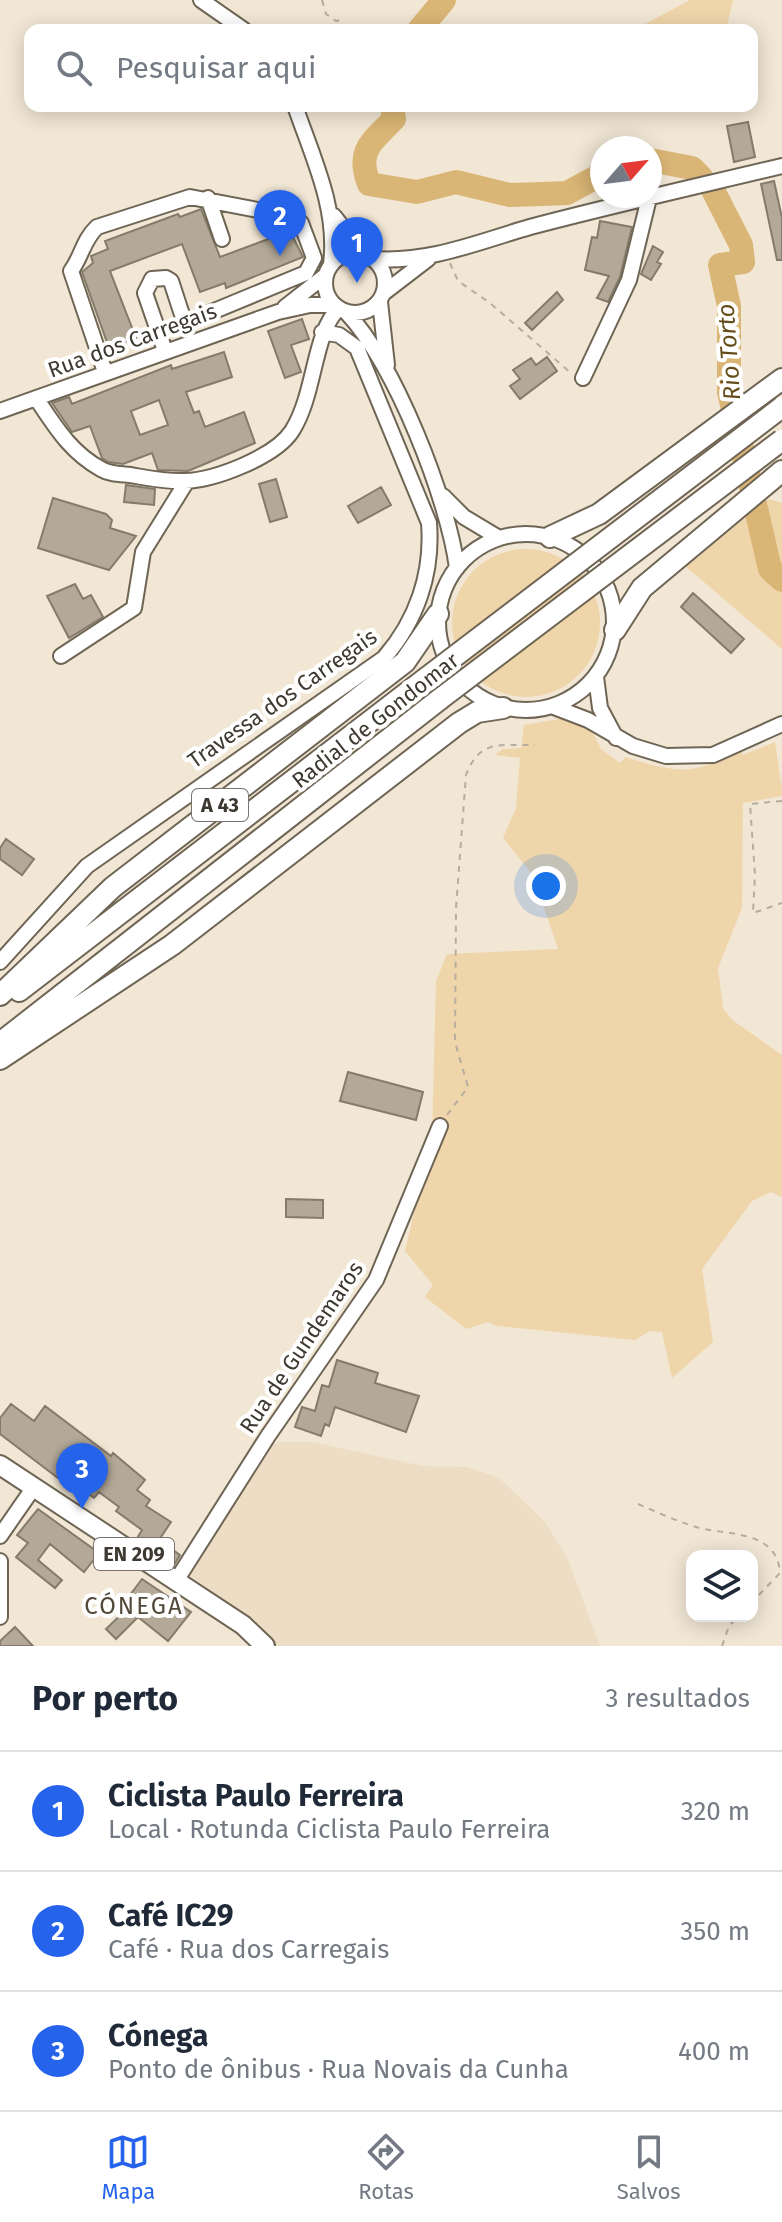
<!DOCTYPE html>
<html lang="pt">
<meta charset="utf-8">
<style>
:root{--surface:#fff;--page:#f2f2f3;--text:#1f2937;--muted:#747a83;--line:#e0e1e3;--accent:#2563eb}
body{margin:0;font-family:"Fira Sans",sans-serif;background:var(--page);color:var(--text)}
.controls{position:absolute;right:24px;bottom:24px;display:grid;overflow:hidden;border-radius:16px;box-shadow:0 4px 20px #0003}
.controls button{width:72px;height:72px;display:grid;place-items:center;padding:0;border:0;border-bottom:2px solid var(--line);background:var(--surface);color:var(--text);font:40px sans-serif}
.compass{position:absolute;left:590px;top:136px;width:72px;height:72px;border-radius:50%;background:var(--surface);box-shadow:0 4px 20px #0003;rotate:62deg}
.you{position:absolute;left:546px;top:886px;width:28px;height:28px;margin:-20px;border:6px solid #fff;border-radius:50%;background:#1a73e8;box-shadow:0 0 0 12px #1a73e833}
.badge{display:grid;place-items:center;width:52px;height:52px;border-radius:50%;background:var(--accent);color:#fff;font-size:26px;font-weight:700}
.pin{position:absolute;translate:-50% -66px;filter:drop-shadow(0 2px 4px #0008)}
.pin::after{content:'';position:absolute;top:42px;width:28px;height:24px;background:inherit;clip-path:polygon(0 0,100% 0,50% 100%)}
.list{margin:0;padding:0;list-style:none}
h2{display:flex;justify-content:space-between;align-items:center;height:104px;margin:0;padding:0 32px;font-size:34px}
h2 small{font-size:26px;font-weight:400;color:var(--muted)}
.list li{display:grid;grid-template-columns:52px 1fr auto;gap:24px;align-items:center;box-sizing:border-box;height:120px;padding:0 32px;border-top:2px solid var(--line)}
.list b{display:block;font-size:30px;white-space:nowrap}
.list p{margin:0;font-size:26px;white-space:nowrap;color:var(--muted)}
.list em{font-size:26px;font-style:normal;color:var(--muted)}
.icon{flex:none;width:44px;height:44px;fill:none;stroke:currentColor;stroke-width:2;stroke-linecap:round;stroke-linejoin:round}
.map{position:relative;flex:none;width:782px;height:1646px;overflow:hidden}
.search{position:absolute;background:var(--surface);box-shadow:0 4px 20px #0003;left:24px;right:24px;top:24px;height:88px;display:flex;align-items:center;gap:20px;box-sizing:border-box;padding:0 28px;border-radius:16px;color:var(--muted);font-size:30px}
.sheet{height:464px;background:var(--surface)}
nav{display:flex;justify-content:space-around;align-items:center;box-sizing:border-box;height:112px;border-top:2px solid var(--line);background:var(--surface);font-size:22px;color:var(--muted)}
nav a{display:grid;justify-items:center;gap:4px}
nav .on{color:var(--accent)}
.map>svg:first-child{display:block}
.built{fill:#edddc4}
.green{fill:#efd5aa}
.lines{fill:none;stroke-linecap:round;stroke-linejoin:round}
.river{stroke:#dab676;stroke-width:24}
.building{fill:#b4a998;stroke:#857b6b;stroke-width:2;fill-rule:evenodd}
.minor-casing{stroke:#6f6555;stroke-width:18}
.major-casing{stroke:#6f6555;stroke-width:22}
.highway-casing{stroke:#6f6555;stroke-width:24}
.path{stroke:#b6ad9e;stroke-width:2;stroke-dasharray:6 6;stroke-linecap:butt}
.minor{stroke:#fff;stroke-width:14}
.major{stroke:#fff;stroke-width:18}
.highway{stroke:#fff;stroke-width:20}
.highway-bridge-casing{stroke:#6f6555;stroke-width:24;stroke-linecap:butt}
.highway-bridge{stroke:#fff;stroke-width:20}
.labels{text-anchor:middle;stroke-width:8;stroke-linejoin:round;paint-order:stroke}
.shield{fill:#fff;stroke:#77746f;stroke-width:2}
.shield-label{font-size:20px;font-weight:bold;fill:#3d3931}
.street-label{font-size:22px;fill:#3d3931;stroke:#fff}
.water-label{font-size:24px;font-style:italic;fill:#654c1b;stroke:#fff}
.neighbourhood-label{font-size:24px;letter-spacing:2px;fill:#52493a;stroke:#fff}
</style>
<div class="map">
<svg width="782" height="1646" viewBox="0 0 782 1646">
<rect width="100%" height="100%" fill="#f2e7d5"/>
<!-- built -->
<path class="built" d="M280 1442H313L423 1466 467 1467 498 1477 545 1522 568 1559 600 1646H277L249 1618 188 1574 267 1446Z"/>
<!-- green -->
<path class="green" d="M690 0H733L726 30H634Z
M769 499 782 503V649L685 566Z
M452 623a74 74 0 1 1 148 0a74 74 0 1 1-148 0Z
M580 707 601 749 620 763 625 757C679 773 689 776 742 751L743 755 775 742 782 789V796L743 803 742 908 718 968 723 1008 731 1019 782 1055V1197L771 1192 752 1201 702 1269 713 1342 672 1378 662 1332 650 1331 635 1340 497 1326 488 1322 466 1329 425 1297 433 1285 405 1251 432 1137 436 981 447 954 558 949 533 875 503 838 516 808 520 758 495 755 503 749 521 748 524 725 565 718Z"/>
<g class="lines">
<!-- river -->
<path class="river" d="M419 30 444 0
M392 106 394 119C372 142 356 150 369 184L417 192 456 182 510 195 542 194 567 193 602 174
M650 160 692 168 701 177
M713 190 741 245 743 262 720 265 729 306V392L770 569 782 580"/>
</g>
<!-- building -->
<path class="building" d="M748 122 755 157 734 162 727 126Z
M774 181 782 218V260H777L761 184Z
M201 209 220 257 290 231 303 257 226 288 225 283 200 292 182 244 110 271 136 338 109 348 82 272 93 263 91 256 108 249 105 241 178 214 180 217Z
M600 221 632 227 620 277 608 302 597 298 609 276 585 270 592 237 597 238Z
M653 246 663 252 657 262 661 264 651 280 641 274Z
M557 292 563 300 532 330 525 323Z
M302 319 309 339 291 345 301 372 285 378 268 331Z
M224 352 232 377 186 392 194 413 199 411 205 427 244 412 255 443 188 471 158 470 152 453 123 464 108 462 102 458 90 426 72 432 52 403 69 397 72 404 171 365 172 369ZM159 400 168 425 140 435 131 411Z
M547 357 557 371 520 399 510 386 520 379 513 370 531 358 536 365Z
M276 479 287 517 270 522 259 484Z
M126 485 155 489 154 505 124 502Z
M381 487 391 505 358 523 348 506Z
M53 498 106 514 112 520 110 528 136 536 109 570 38 548Z
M75 584 83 599 91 595 103 617 69 638 47 596Z
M693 593 744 639 731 653 681 607Z
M6 839 34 859 22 875 0 859V848Z
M348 1072 423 1092 416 1120 340 1101Z
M286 1199 323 1200V1218L286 1217Z
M337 1360 378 1373 375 1383 419 1396 406 1432 335 1407 329 1426 325 1424 321 1436 295 1427 302 1407 315 1411 322 1385 329 1387Z
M11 1404 34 1421 45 1406 111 1456 113 1453 145 1480 137 1490 150 1500 146 1506 171 1522 159 1540 180 1555 174 1565 136 1540 142 1530 116 1511 119 1507 99 1492 94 1498 65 1476 68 1471 58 1478 0 1434V1418Z
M38 1509 99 1553 84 1572 50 1544 38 1560 62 1580 55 1588 16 1557 28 1543 17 1535Z
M142 1579 191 1612 168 1641 138 1617 116 1639 106 1629 133 1603 127 1599Z
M15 1627 33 1646H0V1641Z"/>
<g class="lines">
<defs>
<path id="minor" d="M201 0 244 30
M295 106C313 158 338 209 331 264
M208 198 222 239
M334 216 364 254
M325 283a30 30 0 1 1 60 0a30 30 0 1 1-60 0Z
M374 259C429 263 478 242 530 227 613 205 698 186 782 166
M385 292 428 259
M380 302 387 365
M285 307 326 275
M347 313C395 364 448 499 457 568
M165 351 145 293 152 279 166 278 171 281 187 330
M105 372 71 271C82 256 83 240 97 227L190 197 294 217 301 223 314 258 306 273 185 323
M583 378 629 280 649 198
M36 398C55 426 70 452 101 469 109 474 120 474 130 475 148 478 166 482 185 481 215 480 275 457 292 431 316 393 313 333 339 308
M0 411 278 312 310 305H333
M443 496 464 517 499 538
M438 622a88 88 0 1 1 176 0a88 88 0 1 1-176 0Z
M61 656 134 608 143 552 187 481
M596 677 600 708 616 738
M554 707 588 720 633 746 666 756 713 755 782 724
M0 962 87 866 384 658C417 620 433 573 429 523L357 348 339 335 322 332
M0 1536 34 1487
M0 1561V1617
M176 1581 268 1436 376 1280 440 1126"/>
<path id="major" d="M0 1465 243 1625 265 1646"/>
<path id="highway" d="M550 537 599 514 782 379
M615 630 642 588 782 471
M19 991 425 679
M0 995 113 887 405 662 438 614
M0 1043 440 699
M0 1059 172 945 459 723 477 712 503 708"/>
</defs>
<!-- minor casing -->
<use href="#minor" class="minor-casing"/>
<!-- major casing -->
<use href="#major" class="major-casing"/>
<!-- highway casing -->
<use href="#highway" class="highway-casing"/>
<!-- path -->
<path class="path" d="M322 0 326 14 336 21 344 19
M450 263 458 281 490 303 571 373
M782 801 750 804 755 875 753 913 782 903
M447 1115 468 1087 455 1042 456 908 466 775C480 738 501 746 535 745
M638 1504C657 1512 676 1521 696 1527 727 1536 777 1529 780 1573L752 1602
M722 1646 729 1626 739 1616"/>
<!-- minor -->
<use href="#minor" class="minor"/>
<!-- major -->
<use href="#major" class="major"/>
<!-- highway -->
<use href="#highway" class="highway"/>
<defs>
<path id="highway-bridge" d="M425 679 782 407
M440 699 782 440"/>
</defs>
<!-- highway-bridge casing -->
<use href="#highway-bridge" class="highway-bridge-casing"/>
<!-- highway-bridge -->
<use href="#highway-bridge" class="highway-bridge"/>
</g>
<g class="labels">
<!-- shield labels -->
<g class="shield">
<rect x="192" y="789" width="56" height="32" rx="6"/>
<rect x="94" y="1538" width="80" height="32" rx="6"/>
</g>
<g class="shield-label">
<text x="220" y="812">A 43</text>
<text x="134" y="1561">EN 209</text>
</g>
<!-- street labels -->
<g class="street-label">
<text transform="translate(132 340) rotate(-20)" y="8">Rua dos Carregais</text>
<text transform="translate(282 698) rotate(-35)" y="8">Travessa dos Carregais</text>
<text transform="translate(375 720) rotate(-38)" y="8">Radial de Gondomar</text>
<text transform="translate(301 1347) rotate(-56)" y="8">Rua de Gundemaros</text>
</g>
<!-- water labels -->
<g class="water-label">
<text transform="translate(729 352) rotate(-94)" y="8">Rio Torto</text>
</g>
<!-- neighbourhood labels -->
<g class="neighbourhood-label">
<text x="134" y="1614">CÓNEGA</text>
</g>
</g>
</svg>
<div class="controls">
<button><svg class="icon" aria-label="layers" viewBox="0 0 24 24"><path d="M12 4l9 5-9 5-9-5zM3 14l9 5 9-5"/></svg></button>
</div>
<svg class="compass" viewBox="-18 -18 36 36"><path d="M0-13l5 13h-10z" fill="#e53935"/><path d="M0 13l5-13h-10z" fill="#747a83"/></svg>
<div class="you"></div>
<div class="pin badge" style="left:357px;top:283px">1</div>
<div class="pin badge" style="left:280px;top:256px">2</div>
<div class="pin badge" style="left:82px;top:1509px">3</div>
<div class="search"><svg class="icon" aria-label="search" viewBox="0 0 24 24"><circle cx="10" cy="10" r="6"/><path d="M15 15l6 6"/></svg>Pesquisar aqui</div>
</div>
<section class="sheet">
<h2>Por perto<small>3 resultados</small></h2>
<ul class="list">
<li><span class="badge">1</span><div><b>Ciclista Paulo Ferreira</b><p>Local · Rotunda Ciclista Paulo Ferreira</p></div><em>320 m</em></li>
<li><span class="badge">2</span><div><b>Café IC29</b><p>Café · Rua dos Carregais</p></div><em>350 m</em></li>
<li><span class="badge">3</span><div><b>Cónega</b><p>Ponto de ônibus · Rua Novais da Cunha</p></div><em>400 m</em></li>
</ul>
</section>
<nav>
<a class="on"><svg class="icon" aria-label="map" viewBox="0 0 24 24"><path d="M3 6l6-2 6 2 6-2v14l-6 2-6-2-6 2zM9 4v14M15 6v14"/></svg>Mapa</a>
<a><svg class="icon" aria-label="directions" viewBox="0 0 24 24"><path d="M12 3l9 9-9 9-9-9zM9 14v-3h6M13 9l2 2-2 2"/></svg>Rotas</a>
<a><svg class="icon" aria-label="saved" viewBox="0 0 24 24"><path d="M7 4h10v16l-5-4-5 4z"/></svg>Salvos</a>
</nav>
